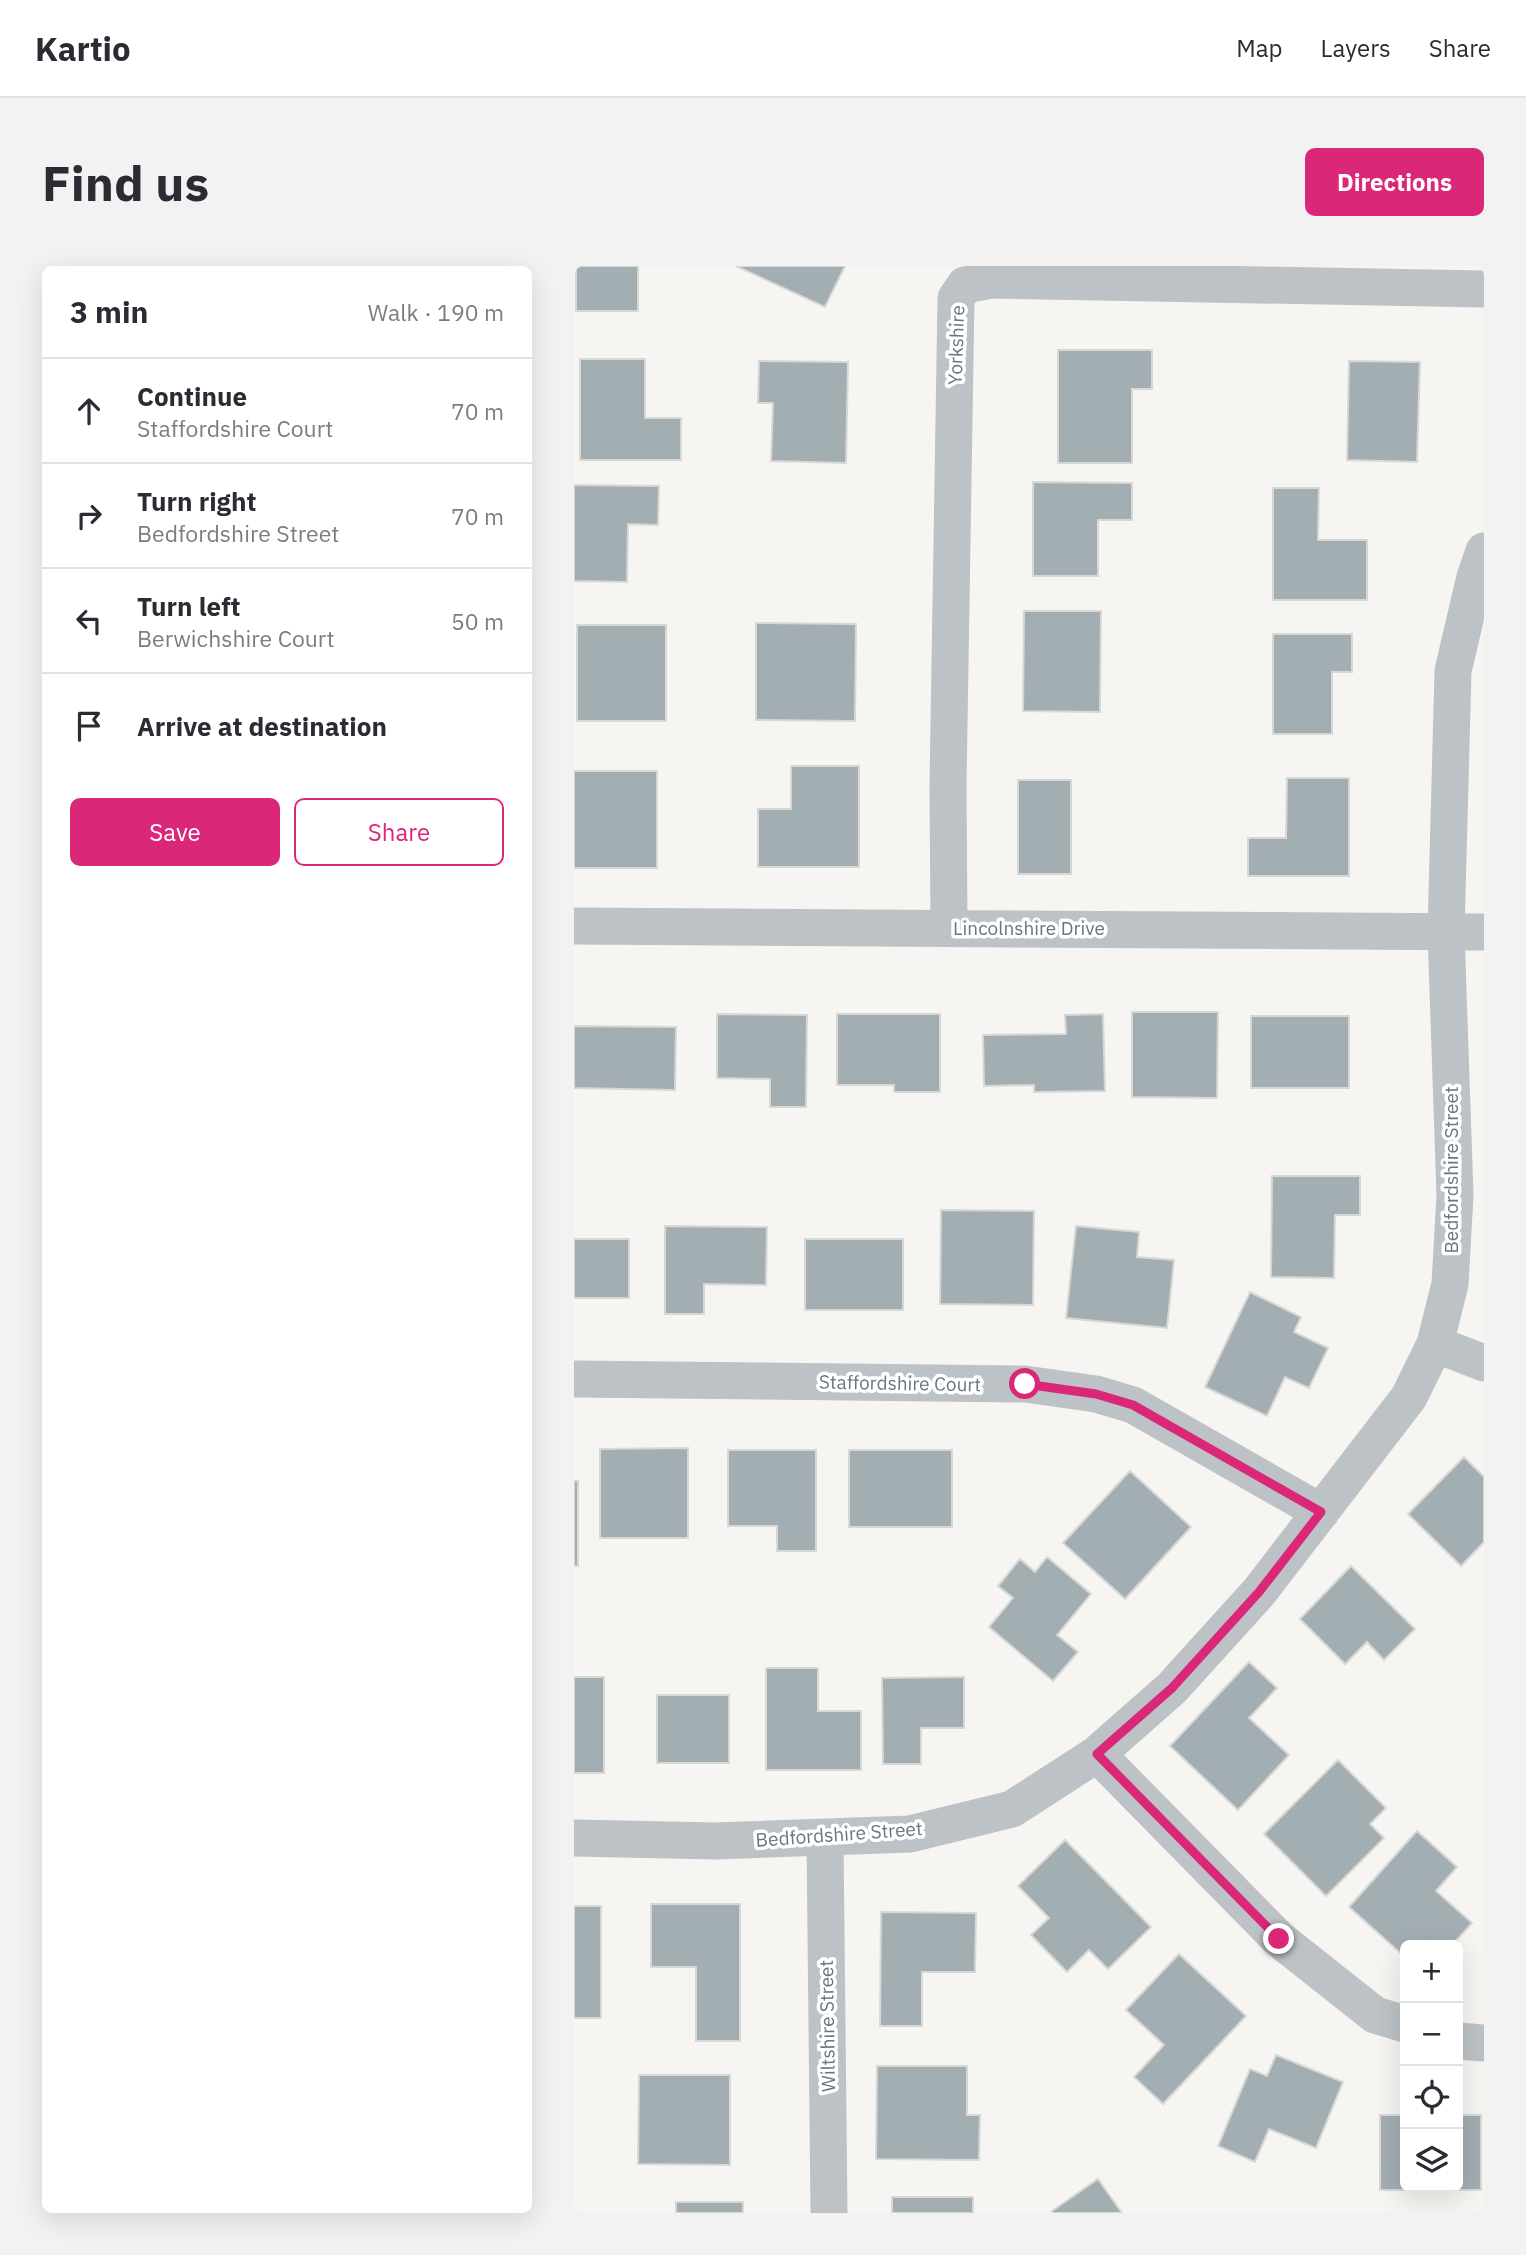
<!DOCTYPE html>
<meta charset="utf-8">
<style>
:root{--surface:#fff;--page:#f2f2f3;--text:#2b2b33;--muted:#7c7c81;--line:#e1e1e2;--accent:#db2777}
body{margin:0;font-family:"IBM Plex Sans",sans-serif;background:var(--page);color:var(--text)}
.controls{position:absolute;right:21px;bottom:21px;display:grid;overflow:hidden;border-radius:10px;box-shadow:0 7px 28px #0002}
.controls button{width:63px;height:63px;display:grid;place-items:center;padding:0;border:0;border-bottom:2px solid var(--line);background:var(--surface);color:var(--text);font:35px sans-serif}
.stop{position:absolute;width:21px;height:21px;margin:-16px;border:5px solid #db2777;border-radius:50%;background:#fff}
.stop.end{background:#db2777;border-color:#fff;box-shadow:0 2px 7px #0008}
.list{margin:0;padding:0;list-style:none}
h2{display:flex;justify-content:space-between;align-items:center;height:91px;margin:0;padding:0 28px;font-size:30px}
h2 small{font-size:23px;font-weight:400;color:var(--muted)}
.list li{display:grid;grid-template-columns:46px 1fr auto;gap:21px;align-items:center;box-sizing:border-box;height:105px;padding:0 28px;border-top:2px solid var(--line)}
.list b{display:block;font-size:26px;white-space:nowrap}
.list p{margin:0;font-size:23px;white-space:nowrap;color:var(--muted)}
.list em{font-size:23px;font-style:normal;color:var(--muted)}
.actions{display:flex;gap:14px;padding:21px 28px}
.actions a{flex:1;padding:16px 0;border:2px solid var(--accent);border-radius:10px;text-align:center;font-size:24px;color:var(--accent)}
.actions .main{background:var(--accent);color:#fff}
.icon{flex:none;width:38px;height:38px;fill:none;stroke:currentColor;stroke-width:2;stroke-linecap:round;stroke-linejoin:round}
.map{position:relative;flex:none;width:910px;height:1947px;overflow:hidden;border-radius:10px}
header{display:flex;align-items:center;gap:42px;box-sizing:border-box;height:98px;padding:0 35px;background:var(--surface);border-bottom:2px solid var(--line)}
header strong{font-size:33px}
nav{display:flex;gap:38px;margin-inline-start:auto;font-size:24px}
.intro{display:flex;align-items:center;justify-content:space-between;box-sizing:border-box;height:168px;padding:0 42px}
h1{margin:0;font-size:49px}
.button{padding:18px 32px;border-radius:10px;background:var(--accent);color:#fff;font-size:24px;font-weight:700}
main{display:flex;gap:42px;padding:0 42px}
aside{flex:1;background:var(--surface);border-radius:10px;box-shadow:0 7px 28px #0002}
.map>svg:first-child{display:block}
.building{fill:#a3aeb2;stroke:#d7d7d5;stroke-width:2}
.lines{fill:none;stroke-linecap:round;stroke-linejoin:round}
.minor{stroke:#bcc2c5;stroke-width:37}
.route{stroke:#db2777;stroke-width:9}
.labels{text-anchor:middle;stroke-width:7;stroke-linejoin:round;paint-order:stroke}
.street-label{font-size:19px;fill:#657983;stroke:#fff}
</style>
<header>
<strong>Kartio</strong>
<nav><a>Map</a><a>Layers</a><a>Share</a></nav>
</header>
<div class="intro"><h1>Find us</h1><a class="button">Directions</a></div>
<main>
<aside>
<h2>3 min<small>Walk · 190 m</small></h2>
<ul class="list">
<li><svg class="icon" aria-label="ahead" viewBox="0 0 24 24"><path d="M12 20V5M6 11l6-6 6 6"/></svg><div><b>Continue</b><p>Staffordshire Court</p></div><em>70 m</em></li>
<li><svg class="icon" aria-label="right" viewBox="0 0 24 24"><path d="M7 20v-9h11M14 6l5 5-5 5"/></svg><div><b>Turn right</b><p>Bedfordshire Street</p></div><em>70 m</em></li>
<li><svg class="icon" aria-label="left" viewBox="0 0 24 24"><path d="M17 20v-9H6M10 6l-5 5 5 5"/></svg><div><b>Turn left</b><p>Berwichshire Court</p></div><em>50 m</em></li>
<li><svg class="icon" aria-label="arrive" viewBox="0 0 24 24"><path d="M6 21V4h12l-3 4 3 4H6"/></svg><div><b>Arrive at destination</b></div></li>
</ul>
<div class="actions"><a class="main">Save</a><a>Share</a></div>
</aside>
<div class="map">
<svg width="910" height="1947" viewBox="0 0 910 1947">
<rect width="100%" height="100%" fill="#f6f5f2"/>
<!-- building -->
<path class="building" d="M2 0H64V45H2Z
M162 0H271L251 41Z
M484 84H578V123H558V197H484Z
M6 93H71V152H107V194H6Z
M185 95 274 96 272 197 197 195 199 137H184Z
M775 95 846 96 843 196 773 194Z
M459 216 558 217V254H524V310H459Z
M0 219 85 220 84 259 54 258 53 316 0 315Z
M699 222H745L744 274H793V334H699Z
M450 345H527L526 446 449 445Z
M182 357 282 358 281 455 182 454Z
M3 359H92V455H3Z
M699 368H778V406H758V468H699Z
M217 500H285V601H184V543H217Z
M0 505H83V602H0Z
M713 512H775V610H674V572H712Z
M444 514H497V608H444Z
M558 746H644L643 832 558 831Z
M143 748 233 749 232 841H196V813L143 812Z
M263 748H366V826H320V819H263Z
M529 748 531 825 460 826V819L410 820 409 769 492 768 491 749Z
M677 750H775V822H677Z
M0 760 102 761 101 824 0 822Z
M698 910H786V949H761L760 1012 697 1011Z
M367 944 460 945 459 1039 366 1038Z
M91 960 193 961 192 1019 130 1018V1048H91Z
M502 960 565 966 563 991 600 994 593 1062 492 1052Z
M0 973H55V1032H0Z
M231 973H329V1044H231Z
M676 1026 727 1051 720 1066 754 1082 735 1122 711 1111 693 1150 631 1121Z
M114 1182V1272H26V1183Z
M154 1184H242V1285H203V1260H154Z
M275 1184H378V1261H275Z
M890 1191 910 1211V1276L887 1300 834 1248Z
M556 1205 617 1261 551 1333 489 1277Z
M0 1215H4V1300H0Z
M473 1291 517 1328 483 1369 504 1386 479 1415 415 1361 439 1332 424 1320 446 1293 461 1306Z
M777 1300 841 1363 810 1394 793 1376 771 1398 726 1353Z
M675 1396 703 1422 675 1452 715 1489 664 1544 596 1480Z
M192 1402H244V1445H287V1504H192Z
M0 1411H30V1507H0Z
M390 1411V1462H347V1498H309L308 1412Z
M83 1429H155V1497H83Z
M764 1494 812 1542 796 1558 810 1572 752 1630 690 1568Z
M843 1565 883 1601 862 1625 898 1657 878 1679H831V1691L775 1641Z
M491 1574 577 1661 534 1703 515 1684 493 1706 457 1669 475 1652 444 1620Z
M77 1638H166V1775H122V1701H77Z
M0 1640H27V1752H0Z
M307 1646 402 1647 401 1706H348V1760H306Z
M605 1688 672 1750 589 1838 560 1811 590 1779 552 1744Z
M702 1789 769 1816 742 1882 695 1863 681 1896 644 1880 676 1803 693 1810Z
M303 1800H393V1849H406L405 1894 302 1893Z
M65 1809H156V1899L64 1898Z
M806 1849H831V1921H884V1849H907V1924H806Z
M524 1913 548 1947H479L478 1945Z
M318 1931H399V1947H318Z
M102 1936H169V1947H102Z"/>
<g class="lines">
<!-- minor -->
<path class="minor" d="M0 660 910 666
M375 661 374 520 382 32 391 19 417 14 910 23
M861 1078 910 1097
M0 1113 451 1118 522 1128 559 1139 747 1246
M523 1488 705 1673 801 1749 831 1758
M0 1572 142 1575 336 1568 438 1543 523 1488 598 1422 685 1326 835 1131 861 1078 876 1018 881 929 872 666 879 405 901 311 910 285
M251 1572 255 1947
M884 1775 910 1777"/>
</g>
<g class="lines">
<!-- route -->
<path class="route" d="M451 1118 522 1128 559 1139 747 1246 685 1326 598 1422 523 1488 705 1673"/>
</g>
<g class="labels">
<!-- street labels -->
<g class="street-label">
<text transform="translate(382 79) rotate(-88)" y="7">Yorkshire</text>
<text x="455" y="669">Lincolnshire Drive</text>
<text transform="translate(877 904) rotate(-90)" y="7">Bedfordshire Street</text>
<text transform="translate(326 1117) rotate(1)" y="7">Staffordshire Court</text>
<text transform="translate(265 1568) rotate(-4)" y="7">Bedfordshire Street</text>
<text transform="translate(253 1760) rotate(-91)" y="7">Wiltshire Street</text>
</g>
</g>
</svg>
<div class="controls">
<button>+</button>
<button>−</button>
<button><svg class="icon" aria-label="locate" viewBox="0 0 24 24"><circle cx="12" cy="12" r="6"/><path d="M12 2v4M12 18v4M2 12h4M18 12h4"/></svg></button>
<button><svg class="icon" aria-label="layers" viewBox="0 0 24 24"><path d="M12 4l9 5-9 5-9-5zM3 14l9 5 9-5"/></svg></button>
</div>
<div class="stop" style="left:451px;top:1118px"></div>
<div class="stop end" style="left:705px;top:1673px"></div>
</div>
</main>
